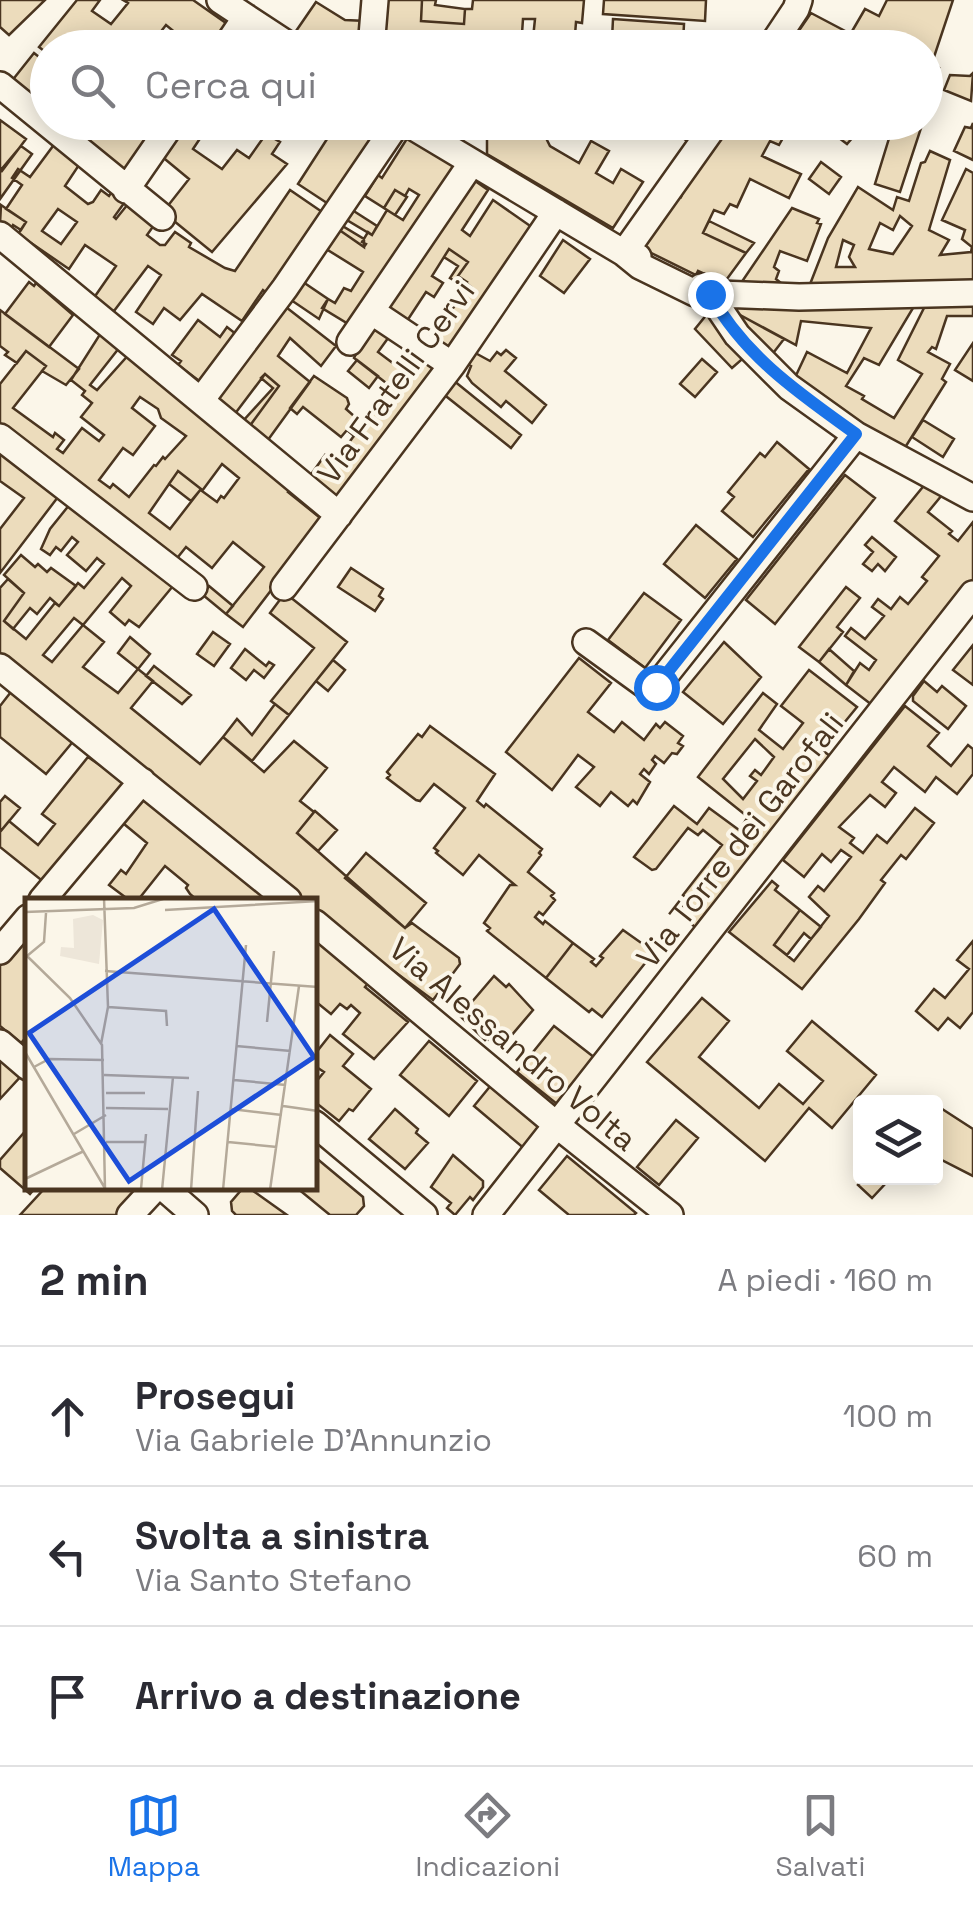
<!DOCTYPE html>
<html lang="it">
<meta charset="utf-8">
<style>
:root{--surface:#fff;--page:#f2f2f3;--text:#2b2b33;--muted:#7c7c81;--line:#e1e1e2;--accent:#1a73e8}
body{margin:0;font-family:"Space Grotesk",sans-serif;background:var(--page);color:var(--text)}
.controls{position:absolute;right:30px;bottom:30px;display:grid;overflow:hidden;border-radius:10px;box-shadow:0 5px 25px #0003}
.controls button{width:90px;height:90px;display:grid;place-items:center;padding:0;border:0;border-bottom:2px solid var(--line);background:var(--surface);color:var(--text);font:50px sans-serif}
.stop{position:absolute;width:30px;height:30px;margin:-22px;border:8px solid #1a73e8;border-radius:50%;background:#fff}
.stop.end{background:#1a73e8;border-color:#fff;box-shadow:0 2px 10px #0008}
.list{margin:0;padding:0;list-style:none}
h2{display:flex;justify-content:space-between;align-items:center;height:130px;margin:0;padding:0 40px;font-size:42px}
h2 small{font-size:32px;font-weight:400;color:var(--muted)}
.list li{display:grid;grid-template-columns:65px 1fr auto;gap:30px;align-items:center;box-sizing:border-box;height:140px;padding:0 40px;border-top:2px solid var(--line)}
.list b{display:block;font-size:38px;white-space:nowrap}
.list p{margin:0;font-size:32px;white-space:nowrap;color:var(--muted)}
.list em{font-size:32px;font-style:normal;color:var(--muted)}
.icon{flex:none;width:55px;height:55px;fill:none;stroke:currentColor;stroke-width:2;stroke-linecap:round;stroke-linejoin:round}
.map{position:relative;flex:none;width:973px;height:1215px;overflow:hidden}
.search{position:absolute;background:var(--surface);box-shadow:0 5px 25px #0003;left:30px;right:30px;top:30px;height:110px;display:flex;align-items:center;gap:25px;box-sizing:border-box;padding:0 35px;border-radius:55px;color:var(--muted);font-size:38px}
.sheet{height:550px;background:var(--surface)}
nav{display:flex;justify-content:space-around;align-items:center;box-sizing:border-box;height:140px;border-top:2px solid var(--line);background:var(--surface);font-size:28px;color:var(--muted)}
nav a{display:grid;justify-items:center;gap:5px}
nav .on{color:var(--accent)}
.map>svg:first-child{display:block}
.building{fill:#ecdcbc;stroke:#4a3520;stroke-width:2.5;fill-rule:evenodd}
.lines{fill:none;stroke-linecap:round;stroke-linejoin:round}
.minor-casing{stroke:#4a3520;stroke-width:30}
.minor{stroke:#fbf6e9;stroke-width:25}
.route{stroke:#1a73e8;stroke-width:12}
.labels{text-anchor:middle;stroke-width:8;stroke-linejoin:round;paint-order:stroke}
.street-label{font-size:32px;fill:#4a3520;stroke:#fbf6e9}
.inset-road{fill:none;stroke:#b4a999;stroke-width:2.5}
.view{fill:#1d4ed8;fill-opacity:0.15;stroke:#1d4ed8;stroke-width:5}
.inset-edge{fill:none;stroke:#4a3520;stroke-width:5}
</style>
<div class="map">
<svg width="973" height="1215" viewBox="0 0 973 1215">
<rect width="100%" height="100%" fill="#fbf6e9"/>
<!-- building -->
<path class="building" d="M0 0H45L9 35 0 27Z
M77 0H100L92 11 111 24 128 3 123 0H193L233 28 219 48H184L188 43 166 25 148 48H132L126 43 123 48H48V54L39 47Z
M380 0H422L421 21 464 24 465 9H472L473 0H584L582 23 576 22 574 48H532L535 19H523L521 48H487L488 37 464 35 463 47 469 48H400L401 42 377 40Z
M422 0H436L435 5 465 9 464 24 421 21Z
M604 0H706L705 21 603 14Z
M887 0H953L933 60 926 57V48H868L871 42 851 33 865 9 879 16Z
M316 2 345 20 366 21V48H314L294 34Z
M811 13 847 32 839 48H787Z
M613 19 684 24 683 43 612 39Z
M34 53 48 64 45 84 48 86V119L7 87Z
M926 65 939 68 926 115Z
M973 73 971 101 944 90 950 75 970 76Z
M0 120 26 139 2 171 0 170Z
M52 122H125L130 127 132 124 157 145 127 183Z
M183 122H226L217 135 208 133 201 137 193 149 222 169 237 150 249 158 266 134 280 142 272 154 287 164 212 252 163 212 189 179 160 155Z
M338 122 383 123 330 205 298 184Z
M487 122H522L546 138 550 146 579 163 591 141 609 151 596 173 613 183 621 169 643 182 613 228 487 154Z
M662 122H701L687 141Z
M732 122H792L779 145 770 141 762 156 801 174 789 198 750 179 737 207 730 204 724 214 714 210 703 233 746 253 724 283 698 271 696 275 637 246 675 194 681 197 690 175H695Z
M850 122H866L847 144 839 138Z
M905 122 922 125 900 192 875 184 891 132 901 134Z
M973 123V160L954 151 965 127 971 128Z
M408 137 462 171 355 328 322 308 328 299 335 303 344 288 351 291 363 272 323 247 335 227 364 247 366 244 362 242 368 232 372 235 387 210 403 220 419 195 409 189 405 196 395 190 384 208 365 196 378 175 382 178Z
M56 142 79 165 65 186 88 204 93 202 101 190 109 196 113 190 127 199 114 217 116 219 132 199 157 221 147 235 160 245H165L175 232 191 243 189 247 225 268 235 271 290 190 328 216 268 294 263 290 242 321 202 294 180 320 164 308 153 324 136 312 161 275 148 266 114 311 111 310 109 314 91 302 116 266 85 245 69 269 18 234 26 222 6 209 22 185 12 178 18 169 30 177ZM58 209 77 222 61 244 42 231Z
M21 146 32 154 0 199V171Z
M930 151 950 160 929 230 949 240 940 255 971 252 972 247 962 239 965 230 942 220 966 169 973 173V284L807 292 828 238 858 187 893 210 897 197 909 201 921 163 925 162ZM900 216 912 226 893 254 869 249 880 223 893 230ZM843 240 854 245 849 257 855 267H836Z
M821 162 841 177 829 194 809 179Z
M468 176 488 190 462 230 470 236 493 200 536 230 448 356 429 345 457 302 460 304 471 287 458 276 468 262 449 249 432 276 443 283 434 297 426 292 403 327 380 312Z
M395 190 407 197 395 215 384 208Z
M1 205 26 222 21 230 13 225 9 232 0 224Z
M349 208 377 226 372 235 345 219 341 225 364 239V247L335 227Z
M792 208 819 219 817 223 821 224 807 261 780 251 774 267 779 271 776 279 781 283 780 290 739 286Z
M709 221 754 243 746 253 703 233Z
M563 240 590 259 564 293 540 276Z
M449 249 468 262 458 276 467 282 464 286 450 278 458 266 444 257Z
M29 282 34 286 36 283 73 315 49 347 5 314Z
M303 282 328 299 319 319 291 300Z
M973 301V316H947L936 349 932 347 928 352 950 364 942 379 946 382 901 454 792 384 807 352 847 373 871 328 801 321 796 345 729 309 732 303H916L879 365 864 358 846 386 864 396 862 399 894 418 922 374 898 360 926 304Z
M282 304 336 346 321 366 290 338 278 356 310 382 265 444 246 431 279 386 265 374 231 419 211 403Z
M729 309 784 339 774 352 766 356Z
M0 310 79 369 66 385 42 371 46 366 26 351 17 363 5 355 8 352 0 346Z
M708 313 748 354 732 368 695 329Z
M198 320 220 337 227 327 241 338 206 386 178 365 181 361 172 355Z
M373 322 391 334 378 352 398 367 413 347 440 368 337 504 307 480 325 455 335 462 390 386 354 358 356 354 353 352Z
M104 328 123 343 90 385 97 390 132 351 293 486 288 492 324 521 243 627 226 614 264 567 233 542 212 568 186 547 174 562 0 429V384L26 351 46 366 13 408 53 437 55 433 64 440 57 449 63 453 82 428 99 441 104 435 81 417 92 403 82 395 85 391 71 380ZM140 397 158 409 161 418 186 436 165 459 163 457 156 466 154 465 129 497 113 484 110 488 99 480 123 448 133 455 155 426 132 408ZM222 464 239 478 224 498 221 496 217 502 202 491ZM178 471 201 489 170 529 149 513Z
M973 343V381L955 370Z
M468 349 490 361 497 352 501 355 506 350 516 358 505 371 546 405 532 423 506 401 501 407 472 383 467 376 471 366 459 360Z
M702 359 717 372 695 397 680 384Z
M357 360 378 376 369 388 348 371Z
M265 374 279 386 249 427 243 421 273 388 261 378Z
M314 376 347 398 349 404 346 409 363 424 354 436 347 430 341 437 303 407 297 414 290 408Z
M448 376 521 435 511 448 437 389Z
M923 420 954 439 943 457 912 437Z
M777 442 809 469 753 537 722 511 734 497 728 492 760 453 765 457Z
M0 452 58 497 0 573V529L24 498 0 481Z
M178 471 201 489 191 501 169 484Z
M845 475 875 498 775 624 746 600Z
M931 477 947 489 928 512 952 531 949 534 958 541 973 522V581L872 705 846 685 860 663 869 670 876 660 845 636 851 628 865 639 884 616 872 607 878 599 891 609 900 597 908 604 927 581 922 577 939 556 895 521Z
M70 504 173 586 139 627 129 620 125 625 110 612 131 586 122 578 83 625 74 618 43 655 52 662 83 625 104 642 83 667 118 693 138 669 153 681 131 708 200 764 223 737 264 772 294 741 327 768 300 801 314 812 297 833 405 928 412 923 459 958 460 964 433 1000 315 913V900H298L0 655V588L8 579 24 593 4 621 26 639 55 603 59 606 78 583 84 588 104 564 97 558 86 571 67 555 78 542 72 537 61 551 56 547 50 555 41 549 50 529Z
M696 525 737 559 705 598 664 564Z
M872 537 896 557 885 571 878 564 872 571 863 564 873 552 865 545Z
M21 555 35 567 38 564 47 572 51 568 76 586 59 606 50 598 37 614 30 608 13 629 4 621 24 593 4 575Z
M351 568 383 589 379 596 383 599 375 611 338 587Z
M209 586 233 606 226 614 203 595Z
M846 587 860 598 837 627 843 632 819 662 799 647Z
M285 593 347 642 289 715 271 701 314 648 270 613Z
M644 593 681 620 645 668 608 640Z
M213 632 230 644 214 666 197 654Z
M130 637 150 654 138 669 118 653Z
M724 642 761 677 723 724 683 692Z
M973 645V685L953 670Z
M245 649 266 666 269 662 274 665 264 678 254 670 246 680 231 668Z
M829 649 854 671 846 685 819 662Z
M579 658 611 683 588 712 614 732 622 722 644 740 656 724 660 728 665 722 683 736 678 743 683 746 677 754 672 753 664 763 655 756 652 760 656 764 649 774 644 769 640 774 650 782 637 804 633 800 628 806 611 792 600 806 576 787 594 767 578 755 552 790 506 752Z
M333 660 345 670 328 691 316 681Z
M154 666 191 695 182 704 146 676Z
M809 670 857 707 822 750 830 756 809 783 812 786 711 913 707 911 695 927 678 913 688 899 683 895 722 845 703 830 698 835 688 828 656 869 652 870 634 857 674 806 697 824 709 808 739 830 748 817 698 777 763 693 777 704 759 730 783 749 803 723 781 706ZM755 739 774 757 761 775 755 770 750 776 757 781 743 799 723 779Z
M924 681 937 692 942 686 966 706 948 729 913 701V696Z
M14 688 76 738 46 774 0 737V706Z
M275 704 289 715 252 761 223 737 237 719 252 735Z
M905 706 939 733 928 746 951 766 968 745 973 749V774L957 794 936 777 925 792 894 767 882 782 896 793 885 807 870 795 839 827 854 838 850 843 863 853 877 835 887 843 915 808 934 823 906 859 901 855 881 880 885 883 859 919 802 989 729 932 772 881 778 886 775 890 800 910 774 945 794 961 829 916 809 897 818 886 824 891 851 857 841 850 831 862 822 854 804 877 783 860Z
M430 726 495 774 477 801 484 807 486 804 542 849 539 853 541 855 528 872 554 893 551 896 555 900 543 915 539 912 535 917 543 924 545 921 573 943 546 978 487 931 490 928 484 923 510 885H515L479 855 463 875 436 853 438 851 434 848 465 808 434 784 420 801 416 800 387 778 390 775 387 772 418 734 422 737Z
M88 757 126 783 45 883 0 847V832L9 821 38 845 55 824 42 814Z
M139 793 272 900H197L190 894 186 888 188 885 165 866 138 900H129L109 885 121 870 126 874 147 843 118 819Z
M5 796 20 808 0 832V802Z
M315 811 337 830 318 851 297 833Z
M366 853 426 903 405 928 345 878Z
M800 910 821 927 811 939 804 933 787 955 774 945Z
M623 930 654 952 602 1017 592 1009 589 1012 546 978 573 943 594 959 591 962 596 966 603 958 600 956Z
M28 932V1035L21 1043 0 1026V966Z
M315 939 369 982 365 987 408 1022 374 1059 343 1034 360 1013 351 1005 347 1009 340 1004 331 1014 315 1001Z
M973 941V1012L960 1028 948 1018 938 1030 916 1011 934 989 945 998 969 969 957 960Z
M494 976 506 987 509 984 533 1010 500 1049 487 1038 485 1040 460 1016Z
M702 998 729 1021 699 1057 759 1108 779 1084 803 1104 823 1081 787 1051 812 1021 876 1075 832 1128 809 1108 765 1161 647 1062Z
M554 1026 595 1058 557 1104 517 1072Z
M330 1035 353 1054 343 1066 371 1089 353 1111 349 1109 339 1121 315 1102V1083L324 1072 315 1066V1054Z
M429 1041 477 1081 449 1116 400 1075Z
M0 1056 22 1075 0 1099Z
M492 1084 545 1128 526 1150 474 1106Z
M936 1105 973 1129V1176L936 1157Z
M395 1109 418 1129 416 1133 428 1143 405 1169 369 1139Z
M676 1120 698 1138 659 1185 637 1167Z
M28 1128V1188H35L30 1194 0 1168V1160Z
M453 1155 483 1181V1187L473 1200 470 1197 455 1215 447 1208 451 1203 431 1187Z
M567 1156 636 1213 634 1215H569L539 1190Z
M315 1157 363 1197 364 1206 356 1215H330L297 1188H315Z
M865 1178H878L885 1184 872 1198 858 1185Z
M45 1188H138L140 1190 117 1215H20Z
M243 1188H249L287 1215H236L232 1211 231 1202Z"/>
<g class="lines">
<defs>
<path id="minor" d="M220 0 293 48
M225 48 246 17
M371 48 375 0
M770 48 796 9 799 0
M0 85 162 217
M405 122 624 253 640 266 695 293 799 297 973 293
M126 190 173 122
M0 235 339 515
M638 257 624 253 717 122
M701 287 710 295 737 335 789 387 856 435 973 498
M371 311 452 365
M350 342 471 164
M202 399 285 288 398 122
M0 437 194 587
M284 587 452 365 556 212
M586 642 648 687H656L856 435
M0 667 288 900
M42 900 142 781
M315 923 558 1126 670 1215
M0 951 28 918
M0 1043 28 1067
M315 1124 424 1215
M164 1188 195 1215
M130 1215 155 1188
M486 1215 973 594"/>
</defs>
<!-- minor casing -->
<use href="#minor" class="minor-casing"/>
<!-- minor -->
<use href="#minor" class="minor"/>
</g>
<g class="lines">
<!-- route -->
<path class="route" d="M656 687 856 434C800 394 744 356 710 294"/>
</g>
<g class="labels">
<!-- street labels -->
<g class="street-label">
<text transform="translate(396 382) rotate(-54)" y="11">Via Fratelli Cervi</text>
<text transform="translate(740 840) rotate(-52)" y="11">Via Torre dei Garofali</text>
<text transform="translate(513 1044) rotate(40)" y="11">Via Alessandro Volta</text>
</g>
</g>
<!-- overview -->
<g transform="translate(25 898)">
<rect width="292" height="292" fill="#fbf6e9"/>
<path d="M68 17 78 22 74 66 35 58 36 49 49 50 48 21Z" fill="#ede6d9"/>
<path class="inset-road" d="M140 12 293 3M0 14 109 10 141 0M0 56 45 100 77 147 80 291 150 292M2 58 19 44 21 15M80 73 293 89M83 109 141 113 142 128M242 124 249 53M76 146 83 109 79 0M211 148 266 153M0 154 81 292M9 169 24 161 79 162M79 177 164 180M209 182 261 187M81 195H120M258 208 293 213M81 210 143 211M206 211 257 217M49 236 81 217M81 244H120M203 244 252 249M0 281 59 253M116 291 121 236M137 292 148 179M166 292 173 193M198 292 221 47M245 292 274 88"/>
<path class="view" d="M189 11 289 159 104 283 4 135Z"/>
<rect width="292" height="292" class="inset-edge"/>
</g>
</svg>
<div class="controls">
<button><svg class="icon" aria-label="layers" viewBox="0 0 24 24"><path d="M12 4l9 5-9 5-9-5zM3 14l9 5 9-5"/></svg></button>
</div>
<div class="stop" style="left:656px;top:687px"></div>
<div class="stop end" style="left:710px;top:294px"></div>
<div class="search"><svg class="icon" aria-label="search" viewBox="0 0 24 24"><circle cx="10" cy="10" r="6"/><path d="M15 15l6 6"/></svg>Cerca qui</div>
</div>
<section class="sheet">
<h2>2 min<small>A piedi · 160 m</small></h2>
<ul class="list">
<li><svg class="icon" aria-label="ahead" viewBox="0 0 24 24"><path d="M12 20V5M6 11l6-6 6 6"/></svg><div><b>Prosegui</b><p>Via Gabriele D'Annunzio</p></div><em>100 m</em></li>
<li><svg class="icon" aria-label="left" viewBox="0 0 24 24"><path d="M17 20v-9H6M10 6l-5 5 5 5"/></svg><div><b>Svolta a sinistra</b><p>Via Santo Stefano</p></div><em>60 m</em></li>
<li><svg class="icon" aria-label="arrive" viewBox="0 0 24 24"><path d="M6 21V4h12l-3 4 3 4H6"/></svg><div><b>Arrivo a destinazione</b></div></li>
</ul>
</section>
<nav>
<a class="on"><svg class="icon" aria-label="map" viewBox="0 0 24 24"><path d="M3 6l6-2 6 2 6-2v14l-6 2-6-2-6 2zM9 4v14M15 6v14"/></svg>Mappa</a>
<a><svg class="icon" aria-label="directions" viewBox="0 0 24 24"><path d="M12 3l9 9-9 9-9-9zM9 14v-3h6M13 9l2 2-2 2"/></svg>Indicazioni</a>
<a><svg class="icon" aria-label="saved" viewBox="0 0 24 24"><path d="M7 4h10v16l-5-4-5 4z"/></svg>Salvati</a>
</nav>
